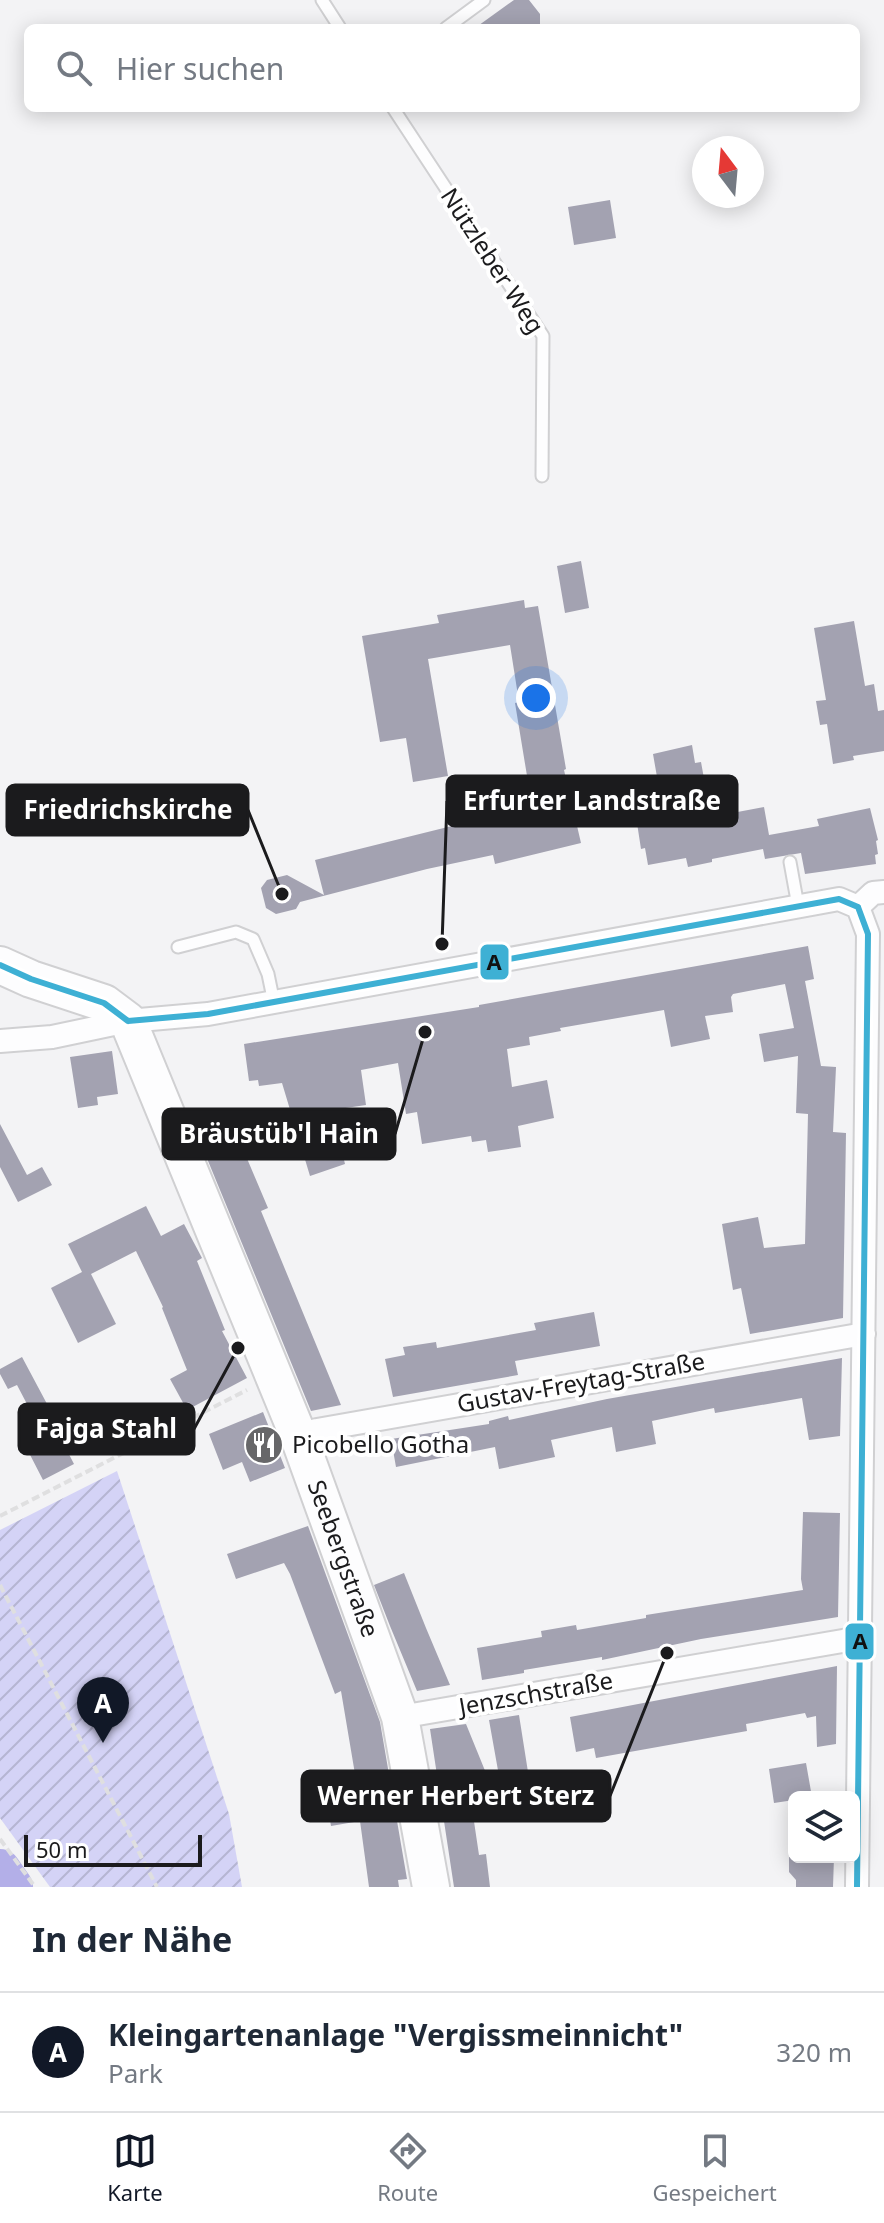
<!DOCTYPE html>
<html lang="de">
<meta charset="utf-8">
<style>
:root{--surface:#fff;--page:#f6f6f7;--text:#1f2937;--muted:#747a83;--line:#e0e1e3;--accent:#111827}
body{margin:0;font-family:"Noto Sans",sans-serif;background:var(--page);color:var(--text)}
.controls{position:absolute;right:24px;bottom:24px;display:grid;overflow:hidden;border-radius:12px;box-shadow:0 4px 20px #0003}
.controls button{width:72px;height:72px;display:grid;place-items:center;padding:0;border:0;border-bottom:2px solid var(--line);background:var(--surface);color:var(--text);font:40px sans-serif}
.compass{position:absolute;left:692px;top:136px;width:72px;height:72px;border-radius:50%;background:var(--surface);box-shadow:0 4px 20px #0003;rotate:344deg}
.scale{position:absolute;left:24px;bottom:20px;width:178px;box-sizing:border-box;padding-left:8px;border:4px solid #1b1b1d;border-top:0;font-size:22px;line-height:28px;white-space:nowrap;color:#1b1b1d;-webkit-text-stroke:6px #fff;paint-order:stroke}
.you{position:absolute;left:536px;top:698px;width:28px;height:28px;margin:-20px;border:6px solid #fff;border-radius:50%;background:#1a73e8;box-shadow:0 0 0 12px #1a73e833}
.badge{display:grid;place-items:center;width:52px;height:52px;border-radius:50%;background:var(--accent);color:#fff;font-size:26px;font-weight:700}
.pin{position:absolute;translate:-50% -66px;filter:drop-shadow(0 2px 4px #0008)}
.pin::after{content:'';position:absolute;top:42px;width:28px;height:24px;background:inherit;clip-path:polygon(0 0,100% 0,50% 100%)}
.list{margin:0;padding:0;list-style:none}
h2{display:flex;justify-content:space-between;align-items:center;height:104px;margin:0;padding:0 32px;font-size:34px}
h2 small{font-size:26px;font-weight:400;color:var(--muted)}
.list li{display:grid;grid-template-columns:52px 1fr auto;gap:24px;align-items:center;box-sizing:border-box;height:120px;padding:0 32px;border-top:2px solid var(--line)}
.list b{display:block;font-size:30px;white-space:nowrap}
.list p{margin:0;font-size:26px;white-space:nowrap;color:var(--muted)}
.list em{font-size:26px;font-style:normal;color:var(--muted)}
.icon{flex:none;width:44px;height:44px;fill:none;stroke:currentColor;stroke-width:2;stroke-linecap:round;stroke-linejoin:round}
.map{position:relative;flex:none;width:884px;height:1887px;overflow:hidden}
.search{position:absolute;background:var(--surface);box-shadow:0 4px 20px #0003;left:24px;right:24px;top:24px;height:88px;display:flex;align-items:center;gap:20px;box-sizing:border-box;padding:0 28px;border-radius:12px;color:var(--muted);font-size:30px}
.sheet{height:224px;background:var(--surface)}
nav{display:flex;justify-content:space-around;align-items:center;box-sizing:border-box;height:112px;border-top:2px solid var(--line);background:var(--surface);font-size:22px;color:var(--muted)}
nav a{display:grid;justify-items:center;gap:4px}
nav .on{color:var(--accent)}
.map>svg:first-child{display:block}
.garden{fill:url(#garden-furrows)}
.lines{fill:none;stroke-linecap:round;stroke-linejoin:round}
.river{stroke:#b3afe8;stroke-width:42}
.building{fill:#a3a2b1}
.service-casing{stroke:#d0d0d2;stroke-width:15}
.minor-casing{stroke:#d0d0d2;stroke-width:26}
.primary-casing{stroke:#d0d0d2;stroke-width:40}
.path{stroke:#dfdfe0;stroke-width:4;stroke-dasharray:8 4;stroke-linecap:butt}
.service{stroke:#fdfdfe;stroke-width:11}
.minor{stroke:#fdfdfe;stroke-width:22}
.primary{stroke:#fdfdfe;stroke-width:36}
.bus-1-casing{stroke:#fff;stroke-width:12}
.bus-1{stroke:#3eb0d4;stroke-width:6}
.labels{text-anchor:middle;stroke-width:8;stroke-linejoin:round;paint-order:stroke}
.street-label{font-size:24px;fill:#1b1b1d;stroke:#fff}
.poi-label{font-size:24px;fill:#1b1b1d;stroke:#fff;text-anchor:start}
.leader{fill:none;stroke:#1b1b1d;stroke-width:3}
.callout-dot{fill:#1b1b1d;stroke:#fff;stroke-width:3}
.callout{fill:#1b1b1d;stroke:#1b1b1d;stroke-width:3}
.callout-label{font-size:26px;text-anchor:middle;font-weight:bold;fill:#fff}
.line-badge{stroke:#fff;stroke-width:3}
.pale-badge-label{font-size:22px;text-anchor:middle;font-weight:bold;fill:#111}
</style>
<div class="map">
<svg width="884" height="1887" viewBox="0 0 884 1887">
<defs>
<pattern id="garden-furrows" width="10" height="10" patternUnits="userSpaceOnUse" patternTransform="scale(2)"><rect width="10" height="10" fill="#d4d3f6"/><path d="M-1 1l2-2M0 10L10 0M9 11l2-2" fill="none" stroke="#b5b5d2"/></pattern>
</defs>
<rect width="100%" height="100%" fill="#f3f3f5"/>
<!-- garden -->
<path class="garden" d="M117 1471 229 1814 242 1887H50L0 1818V1530Z"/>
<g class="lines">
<!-- river -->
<path class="river" d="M0 1870 12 1887"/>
</g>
<!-- building -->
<path class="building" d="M514 0H529L540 14V28H475Z
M610 200 616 238 574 245 568 207Z
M581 561 589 608 565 613 557 566Z
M524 600 525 608 538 606 566 769 564 770 581 843 495 864 493 855 427 869 300 902 296 909 276 914 266 908 261 888 267 880 287 875 324 895 315 860 484 818 483 811 531 800 515 703 519 702 510 645 428 659 448 776 413 782 406 738 380 742 362 636 439 623 437 615Z
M854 621 865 686 874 684 878 711 884 710V751L853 756 854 760 833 764 827 724 820 725 816 701 826 700 814 628Z
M692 745 695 763 701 762 711 817 764 807 769 835 819 826 817 819 870 808 878 840 876 841 878 854 875 855 876 864 805 874 801 853 765 859 763 849 712 859V862L688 867 686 858 648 865 645 848 641 849 637 823 664 817 653 754Z
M808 946 814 979 805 981 821 1066 836 1067 833 1132 846 1133 843 1318 750 1334 741 1288 733 1290 722 1224 758 1217 764 1248 805 1244 808 1114 796 1113 798 1056 764 1062 759 1034 794 1028 785 984 733 994 731 997 733 1012 705 1016 710 1039 671 1047 664 1010 560 1028 561 1031 529 1037 530 1045 507 1049 512 1087 547 1080 554 1118 518 1126 521 1147 488 1152 486 1140 472 1142 471 1136 422 1144 417 1112 406 1114 398 1063 361 1070 366 1105 332 1110 345 1164 310 1176 282 1083 259 1086 258 1080 249 1081 244 1044 479 1007V1005Z
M112 1051 118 1094 97 1097 98 1105 78 1108 70 1057Z
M0 1124 27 1175 42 1167 52 1185 18 1202 0 1167Z
M240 1142 268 1208 261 1211 341 1405 311 1411 206 1156Z
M146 1206 161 1236 184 1224 202 1258 197 1261 225 1330 222 1331 247 1378 187 1410 170 1379 187 1370 162 1308 163 1307 136 1251 91 1274 116 1324 78 1343 51 1288 82 1272 68 1244Z
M594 1312 600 1346 515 1361 518 1375 393 1397 385 1359 405 1355 403 1347 436 1342 437 1348 536 1330 534 1323Z
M22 1357 54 1417 38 1425 17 1385 8 1389 0 1374V1369Z
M842 1358 840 1436 809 1440 802 1398 715 1413 714 1408 652 1421 656 1444 616 1452 612 1427 551 1440 555 1457 499 1469 495 1447 396 1467 391 1439 489 1424V1421L508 1416 509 1420 607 1399Z
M263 1412 285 1468 250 1482 242 1462 223 1470 209 1434Z
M57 1431 74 1464 43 1480 26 1447Z
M803 1512 840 1513 838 1617 701 1639 602 1660V1657L524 1670V1673L482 1680 477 1648 542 1637 541 1631 576 1625 577 1630 646 1618V1615L803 1590 801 1579Z
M308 1526 380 1722 407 1879 398 1880 399 1887H369L360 1821 331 1826 324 1785 356 1780 341 1691 335 1694 290 1574 284 1563 236 1579 227 1554Z
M404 1573 426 1628 450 1685 417 1691 390 1626 374 1585Z
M837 1666 836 1744 817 1747 816 1716 807 1718 805 1713 746 1724 747 1731 596 1758 594 1748 576 1752 570 1717Z
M519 1715 528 1772 499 1776 489 1720Z
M466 1724 488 1778 473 1780 474 1785 469 1788 479 1855 486 1854 490 1887H454L430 1729Z
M806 1763 812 1797H794V1800L774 1803 769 1769Z
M789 1857H834L833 1887H796V1880L789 1872Z"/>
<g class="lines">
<defs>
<path id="service" d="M322 0 340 28
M446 28 484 0
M393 108 543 336 542 476
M790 862 798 906
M178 947 236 932 253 939 268 974 274 1003"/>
<path id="minor" d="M858 907 873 893 884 892
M0 1041 52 1037 128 1021 208 1014 839 899 858 907
M298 1435 317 1430 864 1334
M400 1717 860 1638
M857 1887 868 934 858 907"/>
<g id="primary">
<path id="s1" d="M0 965 31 979 104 1003 128 1021 298 1435 400 1717 431 1887"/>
</g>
</defs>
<!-- service casing -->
<use href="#service" class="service-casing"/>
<!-- minor casing -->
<use href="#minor" class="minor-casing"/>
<!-- primary casing -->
<use href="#primary" class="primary-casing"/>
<!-- path -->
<path class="path" d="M0 1516 247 1390
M0 1585 157 1887
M0 1839 35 1887"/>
<!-- service -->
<use href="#service" class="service"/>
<!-- minor -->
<use href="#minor" class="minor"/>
<!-- primary -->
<use href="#primary" class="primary"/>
<defs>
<path id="bus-1" d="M0 965 31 979 104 1003 128 1021
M128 1021 208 1014 839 899 858 907
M857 1887 868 934 858 907"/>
</defs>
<!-- bus-1 casing -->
<use href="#bus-1" class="bus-1-casing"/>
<!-- bus-1 -->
<use href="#bus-1" class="bus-1"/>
</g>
<!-- icons -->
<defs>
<symbol id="restaurant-disc" viewBox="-11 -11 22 22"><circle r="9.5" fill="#676769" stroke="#fff"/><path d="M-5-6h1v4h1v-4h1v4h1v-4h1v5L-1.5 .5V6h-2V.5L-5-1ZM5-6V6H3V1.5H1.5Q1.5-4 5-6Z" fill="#fff"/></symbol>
</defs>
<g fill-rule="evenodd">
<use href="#restaurant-disc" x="242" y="1423" width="44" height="44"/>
</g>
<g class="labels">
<!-- street labels -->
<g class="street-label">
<text transform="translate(492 261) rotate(57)" y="8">Nützleber Weg</text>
<text transform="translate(581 1383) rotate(-10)" y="8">Gustav-Freytag-Straße</text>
<text dy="8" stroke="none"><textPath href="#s1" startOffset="720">Seebergstraße</textPath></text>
<text transform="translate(536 1694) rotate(-10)" y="8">Jenzschstraße</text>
</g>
<!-- poi labels -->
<g class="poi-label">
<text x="292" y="1453">Picobello Gotha</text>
</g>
</g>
<!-- callouts -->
<path class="leader" d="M442 944L447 801M282 894L248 810M425 1032L395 1134M238 1348L194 1429M667 1653L610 1796"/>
<g class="callout-dot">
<circle cx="442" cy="944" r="8"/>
<circle cx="282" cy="894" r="8"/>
<circle cx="425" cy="1032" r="8"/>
<circle cx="238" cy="1348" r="8"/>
<circle cx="667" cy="1653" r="8"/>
</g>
<g class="callout">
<rect x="447" y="776" width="290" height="50" rx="8"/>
<rect x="7" y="785" width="241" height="50" rx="8"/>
<rect x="163" y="1109" width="232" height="50" rx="8"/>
<rect x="19" y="1404" width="175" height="50" rx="8"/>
<rect x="302" y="1771" width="308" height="50" rx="8"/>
</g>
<g class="callout-label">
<text x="592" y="810">Erfurter Landstraße</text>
<text x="128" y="819">Friedrichskirche</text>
<text x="279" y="1143">Bräustüb'l Hain</text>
<text x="106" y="1438">Fajga Stahl</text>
<text x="456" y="1805">Werner Herbert Sterz</text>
</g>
<g class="line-badge">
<rect x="479" y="943" width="31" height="38" rx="8" fill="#3eb0d4"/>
<rect x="844" y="1622" width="31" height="39" rx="8" fill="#3eb0d4"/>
</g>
<g class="pale-badge-label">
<text x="494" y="970">A</text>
<text x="860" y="1649">A</text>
</g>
</svg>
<div class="controls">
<button><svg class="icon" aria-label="layers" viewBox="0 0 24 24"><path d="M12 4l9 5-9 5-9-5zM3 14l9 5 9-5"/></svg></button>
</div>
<svg class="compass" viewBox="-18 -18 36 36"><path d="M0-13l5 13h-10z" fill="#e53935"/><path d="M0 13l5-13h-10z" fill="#747a83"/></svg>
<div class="scale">50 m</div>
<div class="you"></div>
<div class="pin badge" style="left:103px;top:1743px">A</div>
<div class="search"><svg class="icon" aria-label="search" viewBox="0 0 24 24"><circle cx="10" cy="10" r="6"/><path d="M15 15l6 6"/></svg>Hier suchen</div>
</div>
<section class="sheet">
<h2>In der Nähe<small></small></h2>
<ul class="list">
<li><span class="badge">A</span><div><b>Kleingartenanlage &quot;Vergissmeinnicht&quot;</b><p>Park</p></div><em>320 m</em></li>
</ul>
</section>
<nav>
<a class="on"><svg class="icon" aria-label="map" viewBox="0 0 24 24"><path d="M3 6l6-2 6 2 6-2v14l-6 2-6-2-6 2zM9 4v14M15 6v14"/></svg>Karte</a>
<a><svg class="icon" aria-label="directions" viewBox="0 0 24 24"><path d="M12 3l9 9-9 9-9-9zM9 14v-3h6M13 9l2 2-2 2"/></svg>Route</a>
<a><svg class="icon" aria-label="saved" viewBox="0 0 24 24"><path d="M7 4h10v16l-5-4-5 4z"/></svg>Gespeichert</a>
</nav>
